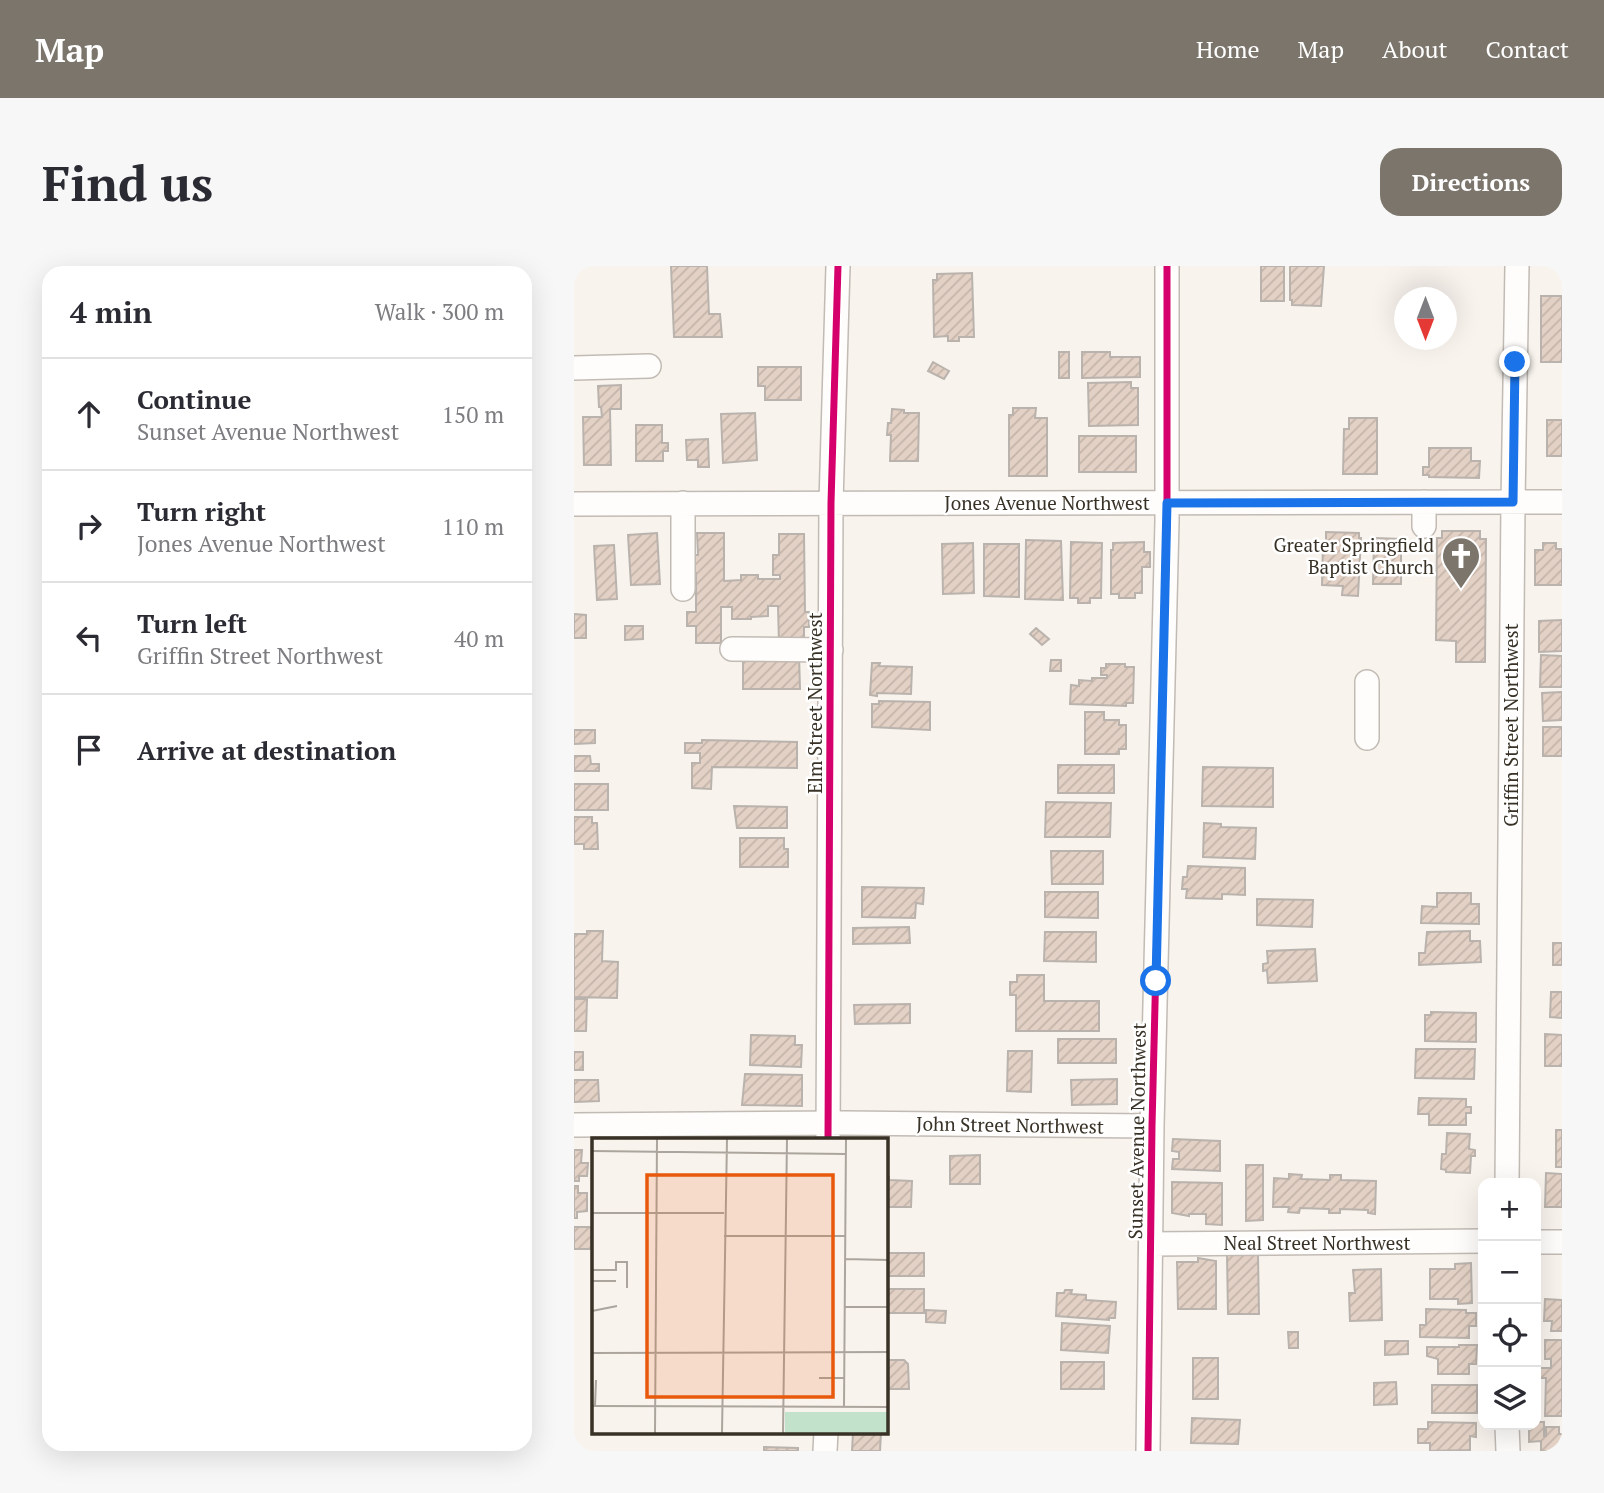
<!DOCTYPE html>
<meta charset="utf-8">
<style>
:root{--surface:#fff;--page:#f7f7f7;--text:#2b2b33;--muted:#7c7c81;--line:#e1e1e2;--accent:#7b756c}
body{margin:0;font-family:"PT Serif",serif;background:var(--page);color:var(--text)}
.controls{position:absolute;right:21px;bottom:21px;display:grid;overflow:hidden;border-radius:14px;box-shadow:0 7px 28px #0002}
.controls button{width:63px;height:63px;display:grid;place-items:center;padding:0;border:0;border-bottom:2px solid var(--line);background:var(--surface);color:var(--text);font:35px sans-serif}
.compass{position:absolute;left:820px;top:21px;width:63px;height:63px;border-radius:50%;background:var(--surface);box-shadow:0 7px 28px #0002;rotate:180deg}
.stop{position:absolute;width:21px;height:21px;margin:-16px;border:5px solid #1a73e8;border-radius:50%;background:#fff}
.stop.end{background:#1a73e8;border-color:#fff;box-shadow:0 2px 7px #0008}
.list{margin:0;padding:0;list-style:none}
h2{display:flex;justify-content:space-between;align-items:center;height:91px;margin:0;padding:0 28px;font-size:30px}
h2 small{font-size:23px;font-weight:400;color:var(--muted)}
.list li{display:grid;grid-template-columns:46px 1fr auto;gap:21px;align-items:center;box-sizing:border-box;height:112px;padding:0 28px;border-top:2px solid var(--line)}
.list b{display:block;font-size:26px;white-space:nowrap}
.list p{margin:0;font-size:23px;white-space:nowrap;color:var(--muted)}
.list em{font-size:23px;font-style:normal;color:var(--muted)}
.icon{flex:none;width:38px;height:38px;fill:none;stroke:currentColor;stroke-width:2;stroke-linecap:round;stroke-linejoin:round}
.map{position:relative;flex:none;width:988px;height:1185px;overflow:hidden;border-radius:21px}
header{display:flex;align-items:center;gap:42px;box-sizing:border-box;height:98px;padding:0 35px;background:var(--accent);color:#fff}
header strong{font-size:33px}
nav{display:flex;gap:38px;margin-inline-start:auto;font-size:24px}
.intro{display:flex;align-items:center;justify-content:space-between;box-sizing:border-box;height:168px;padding:0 42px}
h1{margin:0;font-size:49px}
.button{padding:18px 32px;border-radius:21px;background:var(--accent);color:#fff;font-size:24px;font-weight:700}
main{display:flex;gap:42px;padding:0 42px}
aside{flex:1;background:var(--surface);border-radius:21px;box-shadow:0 7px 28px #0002}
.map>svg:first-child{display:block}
.building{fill:url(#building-hatch);stroke:#bab3ad;stroke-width:2}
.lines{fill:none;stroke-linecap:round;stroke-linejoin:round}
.minor-casing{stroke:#c2bbb4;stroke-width:26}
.minor{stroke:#fefdfc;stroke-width:23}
.cycleway-casing{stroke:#fff;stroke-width:11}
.cycleway{stroke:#d6006c;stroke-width:7}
.route{stroke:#1a73e8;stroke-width:9}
.labels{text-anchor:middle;stroke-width:5;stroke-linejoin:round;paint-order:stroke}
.street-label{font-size:19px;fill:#383126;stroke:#fff}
.poi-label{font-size:19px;fill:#383126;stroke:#fff;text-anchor:end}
.inset-road{fill:none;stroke:#aba59d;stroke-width:2}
.view{fill:#e8590c;fill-opacity:0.15;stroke:#e8590c;stroke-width:3.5}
.inset-edge{fill:none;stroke:#383126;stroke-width:3.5}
</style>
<header>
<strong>Map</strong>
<nav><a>Home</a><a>Map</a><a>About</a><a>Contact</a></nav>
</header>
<div class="intro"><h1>Find us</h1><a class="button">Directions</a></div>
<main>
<aside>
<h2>4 min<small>Walk · 300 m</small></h2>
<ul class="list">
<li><svg class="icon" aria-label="ahead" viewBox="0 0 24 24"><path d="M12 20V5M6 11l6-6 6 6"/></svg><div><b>Continue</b><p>Sunset Avenue Northwest</p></div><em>150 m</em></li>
<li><svg class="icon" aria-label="right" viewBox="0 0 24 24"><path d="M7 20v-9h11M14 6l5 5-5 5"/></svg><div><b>Turn right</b><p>Jones Avenue Northwest</p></div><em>110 m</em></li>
<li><svg class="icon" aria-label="left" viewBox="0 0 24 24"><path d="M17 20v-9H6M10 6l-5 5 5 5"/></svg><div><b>Turn left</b><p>Griffin Street Northwest</p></div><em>40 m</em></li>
<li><svg class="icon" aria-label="arrive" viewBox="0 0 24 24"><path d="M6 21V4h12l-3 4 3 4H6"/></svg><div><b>Arrive at destination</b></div></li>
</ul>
</aside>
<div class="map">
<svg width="988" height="1185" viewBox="0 0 988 1185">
<defs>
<pattern id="building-hatch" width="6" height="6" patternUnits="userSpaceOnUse" patternTransform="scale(1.75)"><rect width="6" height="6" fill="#e3d1c5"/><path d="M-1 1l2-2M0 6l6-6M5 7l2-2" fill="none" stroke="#c4b4a9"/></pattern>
</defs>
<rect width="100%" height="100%" fill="#f8f3ed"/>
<!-- building -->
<path class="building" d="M97 0H133L135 48H146L148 71H100Z
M687 0H710V35H687Z
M716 0H750L747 40 718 39V34H716Z
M398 7 400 71H385V75H374V70L360 71 359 14H363V8Z
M967 30H988V96H967Z
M485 86H495V112H485Z
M508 86H536V91H566V111L508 112Z
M359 96 375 105 370 113 354 105Z
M184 101H227V134H191V120H184Z
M557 116V122H564V159L515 160 514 117Z
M47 119V143H36L37 199H10L9 151H28L27 141H25L24 120Z
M439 142H462L461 152H473V210H435V149H439Z
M318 143 330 144V147H345L344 195H316L317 169H313L314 157H317Z
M181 147 183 194 149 197 147 148Z
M775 152H803V208H769L770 163H775Z
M973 154H988V190H973Z
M62 159H88V177H94V185H89V195H62Z
M505 170H562V206H505Z
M134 173 135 201H124V194H113L112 174Z
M855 182H897V195H906L905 212 855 211V209H849V201H855Z
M868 265H906V273H912L911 396H882V375L862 374 863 272H868Z
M752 266 785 267V272H787L784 330 768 329 769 320 748 319 749 278H752Z
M83 267 86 318 57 319 54 269Z
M123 267H150V315L167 314V309H184V313H206V309H199V289H205V268H230L231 346H235V361H230V378H205L204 340H194V350L177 351V353H158V341H147V377H122V360H113V346H122V307H117V289H124Z
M800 272 827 273V318H799Z
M452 274 487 275 489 334 451 333Z
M497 276 528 277 527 332H516V337H504V332H496Z
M570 276V286H576V301H568V327H561V332H545V328H537V284H539V277Z
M399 277 400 327 369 328 368 278Z
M969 277H982V283H988V319H961V284H969Z
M410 278H445V331L410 330Z
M40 279 43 333 23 334 20 280Z
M0 348 12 349V372H0Z
M988 354V385L965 386V355Z
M51 360H69V373L51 374Z
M462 362 475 373 468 379 456 368Z
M225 389 226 423H169V390Z
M967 389 988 390V421H966Z
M477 394H487V405H476Z
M298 397H306L305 400 338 401 337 428 303 427V430L296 429Z
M532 398H551V401H560L559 437H552V440L496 438 497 419 505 420V414L518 415V412H533V409H527V402H532Z
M988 426V454L969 455 968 427Z
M305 435 356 436V464L298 461V438H305Z
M511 446H530V454H545V459H552V483H545V488H511Z
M969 461H988V490H969Z
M0 464H21V477L0 478Z
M128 474 223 476V502L138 501 137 523 118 522V497H126V487H111V477H128Z
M0 490H16L17 498H25V505H0Z
M484 499H540V527H484Z
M629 501 699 502V541L628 540Z
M0 518H34V544H0Z
M472 536 537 537 536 571H471Z
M160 540 213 541V562H163Z
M0 551H18V557H23L24 583H10V578H0Z
M630 557 647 558V561L682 562 681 593 629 591Z
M166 572H210V583H214V601H166Z
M477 585H529V618H478Z
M614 600 671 602V629L648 628V633L612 632 613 623H608L609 611H613Z
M288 621 350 622 349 638 342 637 341 652 288 651Z
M471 626H524V652L471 651Z
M863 627H897V638H905V658L847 657 848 640 863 641Z
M683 633 739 634 738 661 683 659Z
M335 661 336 677 279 678V662Z
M13 665H29L28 695 44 696 43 732 0 731V668H13Z
M896 665V675H906L907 696 845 699V687H851L853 666Z
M471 666H522V696L470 695Z
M979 677H988V699H979Z
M741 683 743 715 694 717 693 704 689 705V698L694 697 693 685Z
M443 709H470V735H525V765H442V729H436V716H443Z
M977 726H988V752L976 751Z
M0 733H13L12 765H0Z
M336 738V757L281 758 280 739Z
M857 746 902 747V776L851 775V749H857Z
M971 768 988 769V800H971Z
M177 769 221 770V779H228L227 801 176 799Z
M484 773H542V797H484Z
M842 783H901L900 813 841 812Z
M434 785H458L457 826 433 825Z
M0 786H9V804H0Z
M171 808 228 809V840L168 839Z
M543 813V838L498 839 497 814Z
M0 814H24L25 835 0 836Z
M845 832 892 833V841H897V847H892V859H855V848H844Z
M982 864H988V901H982Z
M873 867 896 868 895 883 901 884V890H897L896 907 872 906V904L867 903 868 888H872Z
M599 873 646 875V905L598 903 599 893H605V886L598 885Z
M0 884H8L7 897H14L13 910H5V915H0Z
M406 889V918H376V890Z
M672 899H689V954L672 955Z
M972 907 988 908V941H971Z
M715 908 728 909 727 913 756 914V909H767V914L802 915 801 948 794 947V944L766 943V947H755V943L726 942 725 947 714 946 715 941H699L700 912 715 913Z
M312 911H315V914L338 915 337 941H312Z
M598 916 648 917V959L632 958V948H615V950L598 947Z
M0 920H4V927H13V945L3 946V952H0Z
M0 961H17V983H0Z
M312 987H350V1010H312Z
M653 989H684L685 1048H654Z
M624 992 642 995V1043H604L603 996H624Z
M897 997 898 1037 884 1038V1033H856V1003H881V998Z
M807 1003 808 1054 776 1055 775 1027H781L779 1004Z
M312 1023H350V1047H312Z
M491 1024H498L497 1028 512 1029V1034L542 1036 541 1052H535V1054L482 1050 483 1027H490Z
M971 1033 988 1034V1065H977L978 1055H970Z
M852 1043 892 1044V1047H902V1060H895V1072L846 1071V1059H852Z
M352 1044 372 1045 371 1057 352 1056Z
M488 1057 536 1060 534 1087 487 1084Z
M714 1066H724V1082H715Z
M971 1074H988V1150H971L972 1112H962V1102H977V1093H971Z
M811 1075H834V1088L811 1089Z
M885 1079H903L902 1098H895V1108H864V1093L853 1090V1081H885Z
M619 1092H644V1133H619Z
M312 1094H330L334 1098 335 1123H312Z
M487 1096H530V1123H487Z
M822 1116 823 1138 800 1139V1117Z
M858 1119H903V1147H858Z
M618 1152 666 1154 664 1178 617 1177Z
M854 1156 902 1157V1171L896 1170V1184L856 1185V1177H844V1163H854Z
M962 1156H970V1170H972V1161H985V1168H988V1185H967V1175L955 1176V1159H962Z
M279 1166H307L306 1185H278Z
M190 1181 224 1182V1185H190Z"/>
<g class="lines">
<defs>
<path id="minor" d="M0 102 75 100
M109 237V323
M0 238 988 236
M850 260V236
M158 383 257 384
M793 472V416
M0 859 270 857 578 860
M254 874 257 237 264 0
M933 917 939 236 943 0
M962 976H988
M577 978 909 975
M933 1159 934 1185
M251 1185 252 1166
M574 1185 578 860 593 255V0"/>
</defs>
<!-- minor casing -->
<use href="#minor" class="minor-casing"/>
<!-- minor -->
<use href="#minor" class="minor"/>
<defs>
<path id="cycleway" d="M254 874 257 237 264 0
M574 1185 578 860 593 255V0"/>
</defs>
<!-- cycleway casing -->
<use href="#cycleway" class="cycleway-casing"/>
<!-- cycleway -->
<use href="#cycleway" class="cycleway"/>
</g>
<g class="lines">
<!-- route -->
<path class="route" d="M582 715 593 237 939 236 941 96"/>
</g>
<!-- icons -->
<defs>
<symbol id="church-pin" viewBox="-11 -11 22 30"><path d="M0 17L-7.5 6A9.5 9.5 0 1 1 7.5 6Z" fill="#7b756c" stroke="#fff"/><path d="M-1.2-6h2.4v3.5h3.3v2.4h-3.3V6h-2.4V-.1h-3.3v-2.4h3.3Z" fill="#fff"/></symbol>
</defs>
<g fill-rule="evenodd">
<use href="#church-pin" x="865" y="268" width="44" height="60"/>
</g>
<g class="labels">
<!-- street labels -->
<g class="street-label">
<text x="473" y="244">Jones Avenue Northwest</text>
<text transform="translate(241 437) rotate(-90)" y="7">Elm Street Northwest</text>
<text transform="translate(937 459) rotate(-90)" y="7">Griffin Street Northwest</text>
<text transform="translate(436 859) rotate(1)" y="7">John Street Northwest</text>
<text transform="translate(563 865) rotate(-89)" y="7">Sunset Avenue Northwest</text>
<text x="743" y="984">Neal Street Northwest</text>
</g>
<!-- poi labels -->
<g class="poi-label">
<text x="860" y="286">Greater Springfield<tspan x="860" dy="22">Baptist Church</tspan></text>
</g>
</g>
<!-- overview -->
<g transform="translate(18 872)">
<rect width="296" height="296" fill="#f8f3ed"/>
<path d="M193 274H296V295H193Z" fill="#c3e2cb"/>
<path class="inset-road" d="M0 13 254 16M0 75H132M132 98H253M253 121 296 122M0 132H24V124H35V150M0 143H24M253 169H296M0 173 25 168M0 215 296 214M227 240H252M0 268 296 269M3 268 4 242M252 268 254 1M63 295 65 1M130 295 135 1M191 295 195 1"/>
<path class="view" d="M55 37H241V259H55Z"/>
<rect width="296" height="296" class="inset-edge"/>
</g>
</svg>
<div class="controls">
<button>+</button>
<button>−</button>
<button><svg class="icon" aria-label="locate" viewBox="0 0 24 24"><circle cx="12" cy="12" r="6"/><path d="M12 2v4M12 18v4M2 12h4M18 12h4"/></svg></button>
<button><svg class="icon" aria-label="layers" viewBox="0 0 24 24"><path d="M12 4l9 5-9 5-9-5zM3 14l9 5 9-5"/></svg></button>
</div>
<svg class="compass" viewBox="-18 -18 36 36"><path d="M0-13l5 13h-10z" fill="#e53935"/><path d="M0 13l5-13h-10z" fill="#7c7c81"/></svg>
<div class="stop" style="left:582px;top:715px"></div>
<div class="stop end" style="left:941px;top:96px"></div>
</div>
</main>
